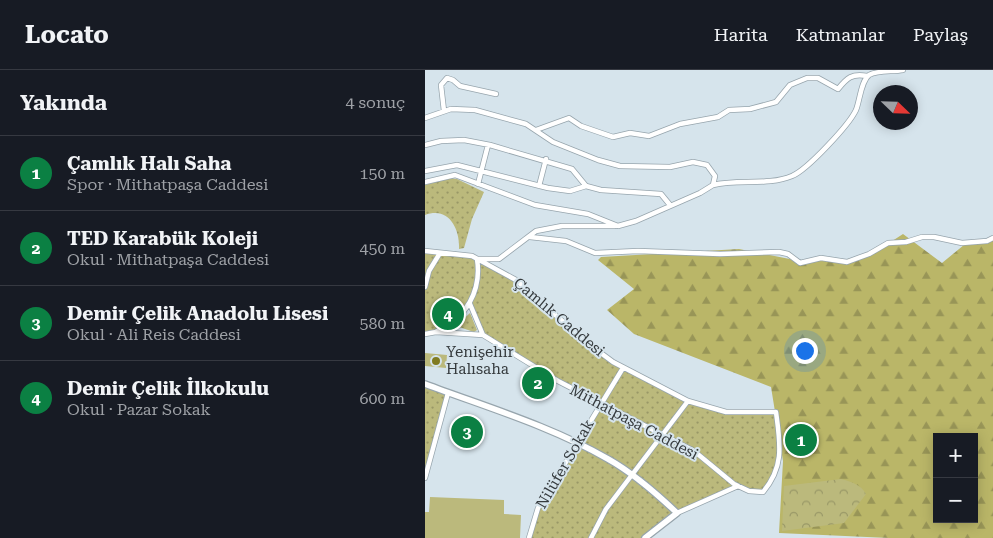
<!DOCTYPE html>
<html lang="tr">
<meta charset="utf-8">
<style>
:root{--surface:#171b24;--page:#20242c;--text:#f1f3f6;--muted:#9ea1a6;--line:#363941;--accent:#0b8043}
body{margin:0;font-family:"Roboto Serif",serif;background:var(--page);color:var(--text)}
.controls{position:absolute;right:15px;bottom:15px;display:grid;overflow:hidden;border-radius:0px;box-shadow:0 2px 12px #0003}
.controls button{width:45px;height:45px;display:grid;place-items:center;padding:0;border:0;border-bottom:1px solid var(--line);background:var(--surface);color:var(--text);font:25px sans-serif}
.compass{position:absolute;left:448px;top:15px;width:45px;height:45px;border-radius:50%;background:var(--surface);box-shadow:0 2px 12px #0003;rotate:113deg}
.you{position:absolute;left:379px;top:280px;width:18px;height:18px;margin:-12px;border:4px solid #fff;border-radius:50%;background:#1a73e8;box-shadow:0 0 0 8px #1a73e833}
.badge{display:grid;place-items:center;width:32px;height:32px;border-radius:50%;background:var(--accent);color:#fff;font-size:16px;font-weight:700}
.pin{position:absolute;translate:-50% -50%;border:2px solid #fff;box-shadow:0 1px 5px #0006}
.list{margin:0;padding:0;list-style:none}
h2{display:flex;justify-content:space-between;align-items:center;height:65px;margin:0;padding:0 20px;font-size:21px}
h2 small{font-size:16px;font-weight:400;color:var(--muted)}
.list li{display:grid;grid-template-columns:32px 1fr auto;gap:15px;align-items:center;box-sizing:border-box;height:75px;padding:0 20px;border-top:1px solid var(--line)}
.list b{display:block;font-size:19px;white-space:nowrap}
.list p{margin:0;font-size:16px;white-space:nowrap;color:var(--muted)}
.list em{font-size:16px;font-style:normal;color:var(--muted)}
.map{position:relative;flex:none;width:568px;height:468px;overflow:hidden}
header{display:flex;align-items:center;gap:30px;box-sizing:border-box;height:70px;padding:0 25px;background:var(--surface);border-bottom:1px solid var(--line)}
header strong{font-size:24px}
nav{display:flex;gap:28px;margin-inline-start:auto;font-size:18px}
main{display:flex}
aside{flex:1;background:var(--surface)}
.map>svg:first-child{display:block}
.grass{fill:url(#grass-dots)}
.forest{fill:url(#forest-firs);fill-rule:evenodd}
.park{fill:url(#park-crowns)}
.pitch{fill:#bbb97c}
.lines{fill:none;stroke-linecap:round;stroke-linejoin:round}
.minor-casing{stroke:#97a5ad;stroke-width:6}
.tertiary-casing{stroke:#97a5ad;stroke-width:8}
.minor{stroke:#fff;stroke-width:4.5}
.tertiary{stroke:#fff;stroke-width:5.5}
.poi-dot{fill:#807b21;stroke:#d6e4ec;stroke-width:2}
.labels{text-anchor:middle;stroke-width:4;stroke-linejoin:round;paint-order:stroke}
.street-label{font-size:15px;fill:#363b3e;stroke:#d6e4ec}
.poi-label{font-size:15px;fill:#363b3e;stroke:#d6e4ec;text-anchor:start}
</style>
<header>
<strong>Locato</strong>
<nav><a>Harita</a><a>Katmanlar</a><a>Paylaş</a></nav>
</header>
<main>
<aside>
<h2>Yakında<small>4 sonuç</small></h2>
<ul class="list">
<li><span class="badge">1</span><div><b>Çamlık Halı Saha</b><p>Spor · Mithatpaşa Caddesi</p></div><em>150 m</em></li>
<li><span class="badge">2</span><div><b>TED Karabük Koleji</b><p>Okul · Mithatpaşa Caddesi</p></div><em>450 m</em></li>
<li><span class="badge">3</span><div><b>Demir Çelik Anadolu Lisesi</b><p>Okul · Ali Reis Caddesi</p></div><em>580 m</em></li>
<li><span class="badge">4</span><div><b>Demir Çelik İlkokulu</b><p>Okul · Pazar Sokak</p></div><em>600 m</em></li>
</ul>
</aside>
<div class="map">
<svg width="568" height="468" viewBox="0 0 568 468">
<defs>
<pattern id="grass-dots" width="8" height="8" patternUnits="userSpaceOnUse" patternTransform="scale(1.25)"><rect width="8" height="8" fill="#bbb97c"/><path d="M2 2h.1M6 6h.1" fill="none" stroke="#999867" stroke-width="1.8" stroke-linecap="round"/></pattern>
<pattern id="forest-firs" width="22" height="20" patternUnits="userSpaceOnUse" patternTransform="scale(1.25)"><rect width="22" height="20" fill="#bab668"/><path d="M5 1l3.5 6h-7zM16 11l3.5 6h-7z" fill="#989557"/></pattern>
<pattern id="park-crowns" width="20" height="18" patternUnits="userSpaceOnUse" patternTransform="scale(1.25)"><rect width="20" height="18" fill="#bbb97c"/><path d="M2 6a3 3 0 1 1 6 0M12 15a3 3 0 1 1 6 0" fill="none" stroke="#999867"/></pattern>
</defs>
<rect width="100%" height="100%" fill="#d6e4ec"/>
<!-- grass -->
<path class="grass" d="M24 108 32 109 59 122 47 149 39 178 34 179C35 159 24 136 0 145V115Z
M0 181 47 186 91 210 161 272 188 292 263 331 301 342H351C354 373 360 396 338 422L324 421 313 416 252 443 220 468H104L113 438 176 333 133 311 58 265 45 235 27 255 0 264Z
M45 243 52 260 49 262 31 256Z
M0 314 23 323 0 408Z"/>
<!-- forest -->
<path class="forest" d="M478 164 517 193 545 170 561 174 568 169V468H464L354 463 358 391 346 317 209 264 182 240 209 219 173 190 176 187 314 179 380 192 422 189 444 186ZM512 367H549V449H512Z"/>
<!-- park -->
<path class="park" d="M416 409C427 412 435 414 441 424L419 453 357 461 359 416Z"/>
<!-- pitch -->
<path class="pitch" d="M0 283 22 285 21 298 0 296Z
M111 304 117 307 112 320 118 308 125 311 119 325 104 318Z
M367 358 391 368 385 381 361 371Z
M5 427 79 430V444L96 445 95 468H0V442H4Z"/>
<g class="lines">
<defs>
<path id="minor" d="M19 41 16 15 22 8 28 10 35 16 71 24
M0 48 26 39 50 40 101 54 128 72 173 90 195 96 245 97 268 92 282 95 290 106 288 115 275 123 211 151 193 156 163 144 110 135 30 105 0 112
M111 60 144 48 156 56 188 67 205 63 224 66 255 54 293 47 304 40 325 39 351 32 365 15 382 8H393L413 19C422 8 427 3 442 6
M0 75 16 71 39 70 65 75 147 99 161 116
M0 101 32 95 123 118 145 121 161 116 176 120 236 124 245 135
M53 114 63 75
M288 115C314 109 343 116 367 106 382 100 424 55 431 40 435 30 436 11 444 5 453 0 467 2 478 0
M114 116 121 89
M105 167 141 171 170 183 213 181 295 184 354 182 363 184 375 193 396 188 422 192 444 184 463 173 481 172 497 167H509L537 173 562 171 568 168
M0 181 47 186 91 210 161 272 188 292 263 331 301 342H351C355 373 360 396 338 422L324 421 309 414 269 381 133 311 58 265 11 262 0 264
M0 217 4 201 15 183
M45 234 58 265
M12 261C41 249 57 220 52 189H74L111 161 137 156H190
M0 408 23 323
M252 443 313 416
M104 468 113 438 198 298
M166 468 181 439 263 331"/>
<path id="tertiary" d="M0 314C61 337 126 356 183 389 208 403 231 423 252 443L220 468"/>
</defs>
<!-- minor casing -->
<use href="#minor" class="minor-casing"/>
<!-- tertiary casing -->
<use href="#tertiary" class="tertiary-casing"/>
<!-- minor -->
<use href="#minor" class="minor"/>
<!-- tertiary -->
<use href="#tertiary" class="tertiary"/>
</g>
<!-- markers -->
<circle class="poi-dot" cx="11" cy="291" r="5"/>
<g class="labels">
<!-- street labels -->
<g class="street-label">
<text transform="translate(134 247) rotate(40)" y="5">Çamlık Caddesi</text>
<text transform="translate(209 352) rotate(28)" y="5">Mithatpaşa Caddesi</text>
<text transform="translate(140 394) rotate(-60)" y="5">Nilüfer Sokak</text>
</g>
<!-- poi labels -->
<g class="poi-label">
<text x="21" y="287">Yenişehir<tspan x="21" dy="17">Halısaha</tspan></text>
</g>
</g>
</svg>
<div class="controls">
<button>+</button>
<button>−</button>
</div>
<svg class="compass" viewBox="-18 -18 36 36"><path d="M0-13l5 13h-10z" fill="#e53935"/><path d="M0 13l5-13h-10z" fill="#9ea1a6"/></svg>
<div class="you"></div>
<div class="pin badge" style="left:376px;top:370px">1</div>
<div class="pin badge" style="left:113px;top:313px">2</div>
<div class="pin badge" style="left:42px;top:362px">3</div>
<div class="pin badge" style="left:23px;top:244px">4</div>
</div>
</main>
